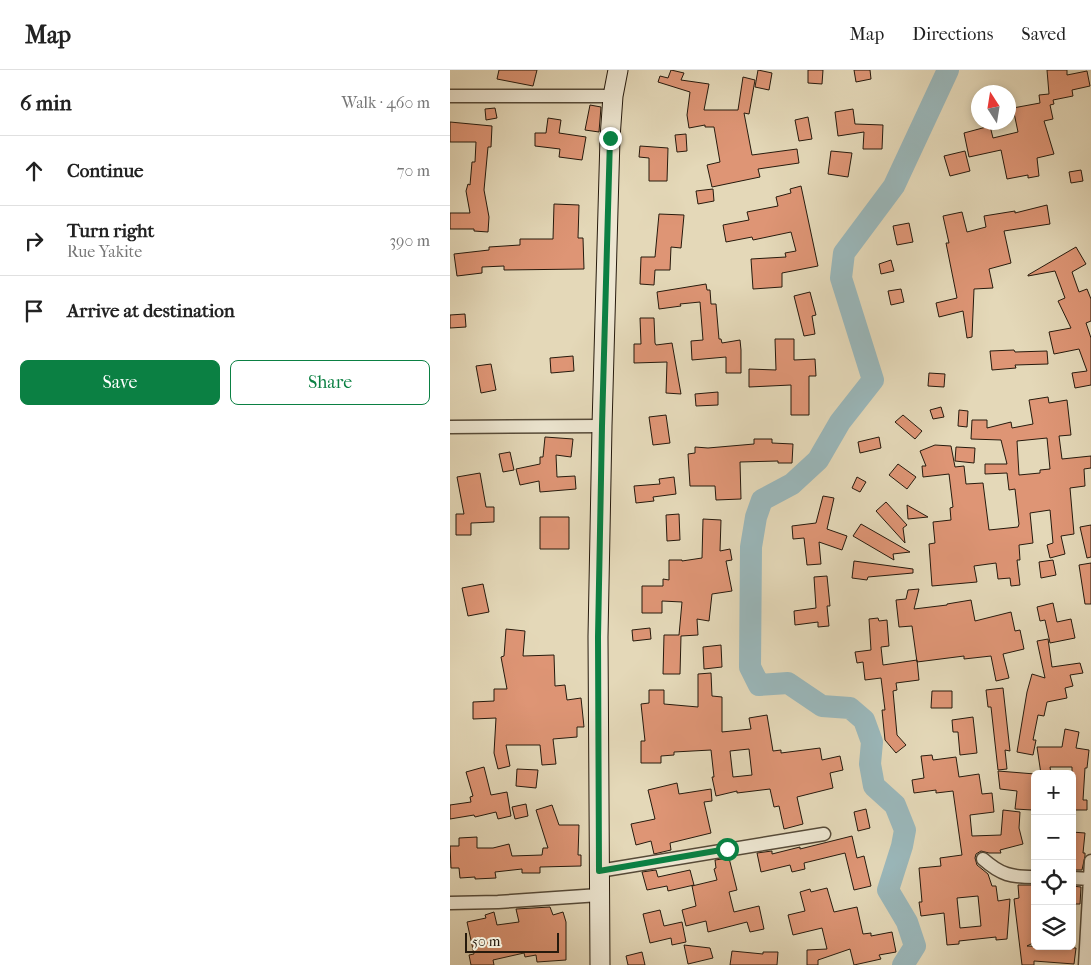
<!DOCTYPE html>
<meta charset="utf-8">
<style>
:root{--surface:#fff;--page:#f6f6f6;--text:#222;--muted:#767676;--line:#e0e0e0;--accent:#0b8043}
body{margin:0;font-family:"IM FELL French Canon",serif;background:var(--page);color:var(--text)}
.controls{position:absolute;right:15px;bottom:15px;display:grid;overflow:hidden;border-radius:8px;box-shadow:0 2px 8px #0003}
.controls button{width:45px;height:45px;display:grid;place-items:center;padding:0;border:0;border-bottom:1px solid var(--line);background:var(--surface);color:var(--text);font:25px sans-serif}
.compass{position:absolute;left:521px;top:15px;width:45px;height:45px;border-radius:50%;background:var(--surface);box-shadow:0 2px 8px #0003;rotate:348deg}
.scale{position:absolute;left:15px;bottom:12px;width:94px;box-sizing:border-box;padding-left:5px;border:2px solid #261a0d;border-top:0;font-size:14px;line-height:18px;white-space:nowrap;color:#261a0d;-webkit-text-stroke:4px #ede6d1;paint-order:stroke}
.stop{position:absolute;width:15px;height:15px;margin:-11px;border:4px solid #0b8043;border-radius:50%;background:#fff}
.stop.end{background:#0b8043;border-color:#fff;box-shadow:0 1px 5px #0008}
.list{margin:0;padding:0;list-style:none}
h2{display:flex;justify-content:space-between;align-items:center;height:65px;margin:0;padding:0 20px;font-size:21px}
h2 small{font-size:16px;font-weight:400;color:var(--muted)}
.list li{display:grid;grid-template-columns:32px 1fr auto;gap:15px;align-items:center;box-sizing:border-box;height:70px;padding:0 20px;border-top:1px solid var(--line)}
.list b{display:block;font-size:19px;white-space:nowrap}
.list p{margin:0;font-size:16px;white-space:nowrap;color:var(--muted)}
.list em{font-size:16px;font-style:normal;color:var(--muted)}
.actions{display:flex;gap:10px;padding:15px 20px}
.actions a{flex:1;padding:11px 0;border:1px solid var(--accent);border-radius:8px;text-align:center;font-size:18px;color:var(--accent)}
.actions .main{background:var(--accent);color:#fff}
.icon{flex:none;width:28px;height:28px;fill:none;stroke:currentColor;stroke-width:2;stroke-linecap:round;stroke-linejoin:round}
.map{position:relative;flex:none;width:641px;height:895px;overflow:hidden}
header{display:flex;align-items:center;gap:30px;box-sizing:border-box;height:70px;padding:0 25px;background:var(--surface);border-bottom:1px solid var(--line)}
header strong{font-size:24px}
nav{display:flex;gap:28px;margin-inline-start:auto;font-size:18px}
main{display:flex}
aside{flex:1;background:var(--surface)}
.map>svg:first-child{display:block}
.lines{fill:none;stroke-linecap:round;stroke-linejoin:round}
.river{stroke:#9ab7ba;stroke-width:22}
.building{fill:#de9575;stroke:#261a0d;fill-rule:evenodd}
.minor-casing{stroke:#564a38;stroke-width:15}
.secondary-casing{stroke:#261a0d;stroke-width:21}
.minor{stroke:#ede6d1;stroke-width:12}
.secondary{stroke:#ede6d1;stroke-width:19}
.route{stroke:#0b8043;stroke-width:6}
</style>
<header>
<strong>Map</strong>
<nav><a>Map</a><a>Directions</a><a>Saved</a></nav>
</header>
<main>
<aside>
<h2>6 min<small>Walk · 460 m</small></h2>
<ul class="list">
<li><svg class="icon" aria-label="ahead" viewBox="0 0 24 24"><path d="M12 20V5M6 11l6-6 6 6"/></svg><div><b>Continue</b></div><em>70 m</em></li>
<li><svg class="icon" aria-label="right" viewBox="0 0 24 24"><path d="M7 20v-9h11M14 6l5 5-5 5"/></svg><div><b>Turn right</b><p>Rue Yakite</p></div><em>390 m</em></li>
<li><svg class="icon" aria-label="arrive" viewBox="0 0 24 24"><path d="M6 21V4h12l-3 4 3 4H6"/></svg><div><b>Arrive at destination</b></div></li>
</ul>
<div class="actions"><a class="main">Save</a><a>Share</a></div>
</aside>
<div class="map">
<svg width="641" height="895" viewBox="0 0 641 895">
<rect width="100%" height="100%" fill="#e4d8b8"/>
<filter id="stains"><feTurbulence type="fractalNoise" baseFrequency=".004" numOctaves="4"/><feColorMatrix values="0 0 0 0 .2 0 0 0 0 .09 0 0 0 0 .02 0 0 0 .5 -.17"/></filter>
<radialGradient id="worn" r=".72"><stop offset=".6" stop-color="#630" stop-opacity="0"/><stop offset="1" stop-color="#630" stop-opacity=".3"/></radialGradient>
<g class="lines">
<!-- river -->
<path class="river" d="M453 895 465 876 457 852 438 820 452 776 455 760 445 735 424 716 420 694 422 672 414 650 400 638 372 636 338 613 309 615 300 597 301 477 306 447 312 430 342 414 368 390 390 352 423 310 391 208 394 183 444 116 498 0"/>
</g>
<!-- building -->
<path class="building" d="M49 0H87L83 16 47 9Z
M221 0 234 3 231 10 259 14 254 40H288L293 7 305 10 299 44 294 43 302 85 347 79 349 93 308 99 310 107 262 117 257 95 270 92 264 57H255V55L239 58 237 45 240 22 208 12 210 6 218 8Z
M308 0 322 3 319 20 305 17Z
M358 0H373L372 14 358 13Z
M404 0H420L421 9 406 12Z
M597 0H617V5L637 1 640 16 622 20 623 26 603 30 604 34 600 35 603 49 594 51 604 84 587 88 589 106 578 108V105L557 109 551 80 519 87 514 63 540 56 543 68 568 62 563 38 590 33 589 25 599 24Z
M140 35 151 37 149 62 135 60Z
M45 38 47 48 36 50 35 39Z
M403 39 405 54 433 55 432 79H413L414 62 388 66 385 42Z
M358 47 362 69 349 71 345 50Z
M98 48 111 50 109 63 136 67 132 90 109 87 110 79 85 76V63H96Z
M0 52 42 56 41 77H38L34 120 39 147 38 162 24 161V159H0V143H20L16 121 18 114 20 115 22 92H25L26 72H0Z
M236 64 237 81 227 82 225 65Z
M190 76 218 78 217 111H199V88L189 87Z
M381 81 402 83 398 107 378 104Z
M515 81 520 101 500 106 494 86Z
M631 100 633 111 621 113 619 102Z
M351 116 368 196 332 203V217L303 219 301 189 336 187 335 183 346 181 341 162 303 170 302 167 276 172 273 155 299 150 297 142 328 136 326 127 341 123 340 119Z
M263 119 264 131 248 134 246 121Z
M104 134 129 135 128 168H133L134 199 54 200V196L32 197V203L7 206 4 184 39 180V177L70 175V169H103Z
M597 135 600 154 554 161 561 193 539 199 543 218 524 219 522 267 517 268 513 241 489 247 486 233 507 228 496 173H499L493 146 512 142 517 162 536 157 534 146 565 141V143Z
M209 144 234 145 231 178 221 177 220 200H205L204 215 190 214 191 187H205Z
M459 153 463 172 447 175 443 156Z
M626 177 636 194 622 202 629 222 637 219 641 229V251L636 253 641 268V315L625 318 622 303 637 301 629 279 604 284 599 262 621 258 608 231 615 228 605 201 578 206V205Z
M441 190 444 201 431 204 429 194Z
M256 214 257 220H260L261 234H266L269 269H271L272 273 290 270 291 280V303H276V287L242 290 241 271 253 270 250 232 230 234 231 236 209 239 207 222Z
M451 219 454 232 441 235 438 221Z
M360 222 366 245 362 246 365 264 354 266 344 226Z
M15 244 16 257 0 258V245Z
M190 248H204L205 273 206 275 222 273 231 324 216 323 217 292 184 293V274H191Z
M325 269H344V290L365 289 366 306H359V345H341V315L299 317V299L326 300Z
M564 280 565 282 597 281 598 294 565 295 566 298 542 300 540 281Z
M123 286 124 301 101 303 100 288Z
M41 294 46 320 31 323 26 296Z
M479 303 495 304 494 317 478 316Z
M268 322V335L246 336 245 324Z
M598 327 599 333 617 330 621 365 609 366 612 389 641 386V398L634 399 635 416 620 418 624 464 611 466 615 484 600 488 597 475 603 473 600 440 580 443 583 473 569 475 570 490H567L570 515 561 516 560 508 548 509 546 493 524 496 527 512 482 516 479 474 485 473 483 452 501 450 500 438 503 437 499 404 473 407 472 396H476L470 381 485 375 501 376 505 397 514 396 516 414 533 413 539 460 568 457 569 454 565 419 559 420 557 403 535 404V394H557L551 370 521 369 522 350H537V358L561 352 562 358 583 354 579 330ZM597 368 600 399 590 400V403L569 405 567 371Z
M491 337 494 347 483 349 480 340Z
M509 340 518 341 517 357 508 356Z
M216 345 220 373 203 375 199 347Z
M453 345 472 361 465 369 445 352Z
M95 367 123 369 121 387 106 385 107 407 125 406 126 419 90 422 89 411 70 415 66 399 90 394V387H93Z
M429 367 431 378 410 383 408 372Z
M304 369H322V373L343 374 342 393H328V391L290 392 291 429 266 430 265 416H240L238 384 245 383V377L258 378 304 374Z
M506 377 525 378 524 393 505 391Z
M60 382 64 400 53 402 49 384Z
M448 394 466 407 457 419 439 405Z
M30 403 36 437H44V452L21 453V465H6V444H14L7 407Z
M224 407 226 424 203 427 204 431 186 433 184 416 210 414 209 409Z
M407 407 416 412 410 422 402 418Z
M373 426 384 428 377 459 397 466 392 480 369 472 371 494 357 495 354 468 343 469 342 456 366 453Z
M436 432 457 455 453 458 455 473 426 441Z
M457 435 478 447 458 449Z
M229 444 230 470 217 471 216 445Z
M90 447H119V479H90Z
M253 449 271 450 270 481 280 479 282 490 276 491 282 521 262 524 259 551 247 549 248 565 231 566 230 604H213L214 565H229L232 532 212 531V543H192V516H213V509L219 510V490H232V491L252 488Z
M411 454 460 482 443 484 444 490 403 466Z
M641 455V487L637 488 630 457Z
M603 490 606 505 591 508 589 492Z
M404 491 463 499V503L418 507 417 510 402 508Z
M641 493V534H635L629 495Z
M377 506 380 536H377L379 556 368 557V552L345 555 344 541 366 538 364 507Z
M33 514 39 542 18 546 12 518Z
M469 519 464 539 497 535V534L521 530 525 551 561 542 565 561 570 560 574 579 553 584 559 608 546 611 541 586 514 589V586L467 592 462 556 449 557 446 530 456 529 458 520Z
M603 533 607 552 621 549 625 568 600 573 595 550 590 551 587 537Z
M428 548 429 551 437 550 439 576 431 577 433 595 467 590 469 610 446 613 447 620 443 621 447 665 456 675 446 683 435 670 432 640H435L431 608 415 610 413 592 407 593 405 582 421 580 419 549Z
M200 558 201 569 183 571 182 560Z
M56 559 75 561 73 586 104 585 105 616 115 615 117 630 131 628 134 657H127V667L103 669 106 694 92 695 90 675H56L60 696 48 699 44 683 46 648 23 649V632L44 631V619H57L51 587 54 586Z
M598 569 602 597 630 593 633 603 620 605 623 616 615 618 617 628 597 632 594 646 588 645 583 670H586L583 685 567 682 577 622 582 604 595 608 587 571Z
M271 575 272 597 254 599 253 577Z
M261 603 262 626 272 627V662L301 659 299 648 317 645 323 681 331 680V683L370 678 372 690 390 686 393 700 380 703 383 718 347 727 353 754 334 759 329 736 324 737 320 719 287 723V721L266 726 262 707H264L261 680 224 682V685L211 686V693H191V671H195L191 634 199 633V620H214V634L248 637V604ZM299 679 302 705 283 707 280 681Z
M553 618 560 681 555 680 557 699 548 700 541 637H538L536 620Z
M482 621H502V638H481Z
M523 647 527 683 510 685 508 662H503L502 650Z
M615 659 629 662 626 678 639 680 637 698H635L633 730H637V740H622V697H600L601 704H591L587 677H612Z
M482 685 483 690 506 687 509 707 529 704 532 724 542 723 544 742 520 745 522 766 551 765 553 740 570 742 569 758 573 774 550 780 551 783H539L531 781 526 784 525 788 527 795 538 804 542 816H546L548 831 560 829 557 869 546 870V867L509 871V874L497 875 494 843 471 846 469 832H472L469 798 491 796 490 788 512 785 503 721 486 723V720L464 723 462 710 474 708 471 686ZM528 826 531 856 510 858 507 828Z
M34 697 41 725 57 722 61 746 48 749 46 742 25 747 24 745 0 749V735L21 732 20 727 23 726 16 702Z
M67 699 88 700 86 718 66 716Z
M548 701 585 704 582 740 565 739 567 721 550 719Z
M227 713 229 724 261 719 262 731 254 732 261 763 220 773 221 780 204 784 201 771 186 775 181 754 205 749 198 720Z
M76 734 78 746 65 749 62 737Z
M102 735 109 755H129L128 785H131V796L90 797V803H72V799L45 802 46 808 25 809V807L10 808 9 798H1L0 776H9V768L27 767V778H43L59 774 62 786 92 785 93 778H98L86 740Z
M416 739 420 758 408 761 404 742Z
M622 762 635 763 633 783H635V786L632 800H622Z
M402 766 407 788 414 786 421 816 404 820 395 783 354 793 355 799 342 802 340 795 311 802 307 783 322 781V784L350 777V779Z
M279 788 287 820 279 822 284 842 309 836 314 859 300 862 297 852 258 862 256 851 236 856 232 840 246 836 242 816 267 810 264 799 266 798 265 790Z
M206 800 208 807 240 800 244 815 218 821 217 816 197 820 192 802Z
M568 815H585V872L577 876 626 878 624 894 584 891V895H572L564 829 569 828Z
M622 816 631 817 630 834H622Z
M377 818 384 842 407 837 413 864 421 863V866L442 862 446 882 429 885 431 889 404 895 400 879 368 890V895H357V880L377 879 372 858 343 865 338 845 355 841 350 822 360 819 361 822Z
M100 837 103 845 113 842 116 852V890L87 892 86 885 75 887 74 883 43 890 44 895H21L19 885 24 884 17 852 36 848 35 845 44 842 47 855 69 852 66 839Z
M210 840 214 856 232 852 236 872 222 875 221 868 200 873 193 844Z
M234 875 260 878 263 888 238 894Z
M282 881 313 884V882H328L327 895H280Z
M192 882 195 895H178L176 886Z"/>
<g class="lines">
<defs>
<path id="minor" d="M0 26H163
M0 357 152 356
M533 789C551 805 561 807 585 807
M149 801 374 764
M622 808 641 809
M0 833 48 832 149 825
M635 895 641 791"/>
<path id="secondary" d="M150 895 148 567 152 356 160 68 163 26 168 0"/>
</defs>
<!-- minor casing -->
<use href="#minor" class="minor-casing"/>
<!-- secondary casing -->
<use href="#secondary" class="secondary-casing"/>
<!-- minor -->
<use href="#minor" class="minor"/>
<!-- secondary -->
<use href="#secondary" class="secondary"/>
</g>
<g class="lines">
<!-- route -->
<path class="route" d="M160 68 152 356 148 567 149 801 277 779"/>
</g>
<rect width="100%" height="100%" filter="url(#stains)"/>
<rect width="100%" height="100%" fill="url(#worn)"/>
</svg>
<div class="controls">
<button>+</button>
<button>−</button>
<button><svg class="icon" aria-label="locate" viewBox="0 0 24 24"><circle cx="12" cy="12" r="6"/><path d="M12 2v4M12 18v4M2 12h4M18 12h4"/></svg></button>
<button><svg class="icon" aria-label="layers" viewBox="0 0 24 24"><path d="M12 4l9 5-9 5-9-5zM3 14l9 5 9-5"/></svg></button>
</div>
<svg class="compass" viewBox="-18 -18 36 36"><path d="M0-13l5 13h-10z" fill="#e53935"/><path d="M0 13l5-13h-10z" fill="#767676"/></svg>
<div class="scale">50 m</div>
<div class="stop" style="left:277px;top:779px"></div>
<div class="stop end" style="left:160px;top:68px"></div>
</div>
</main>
